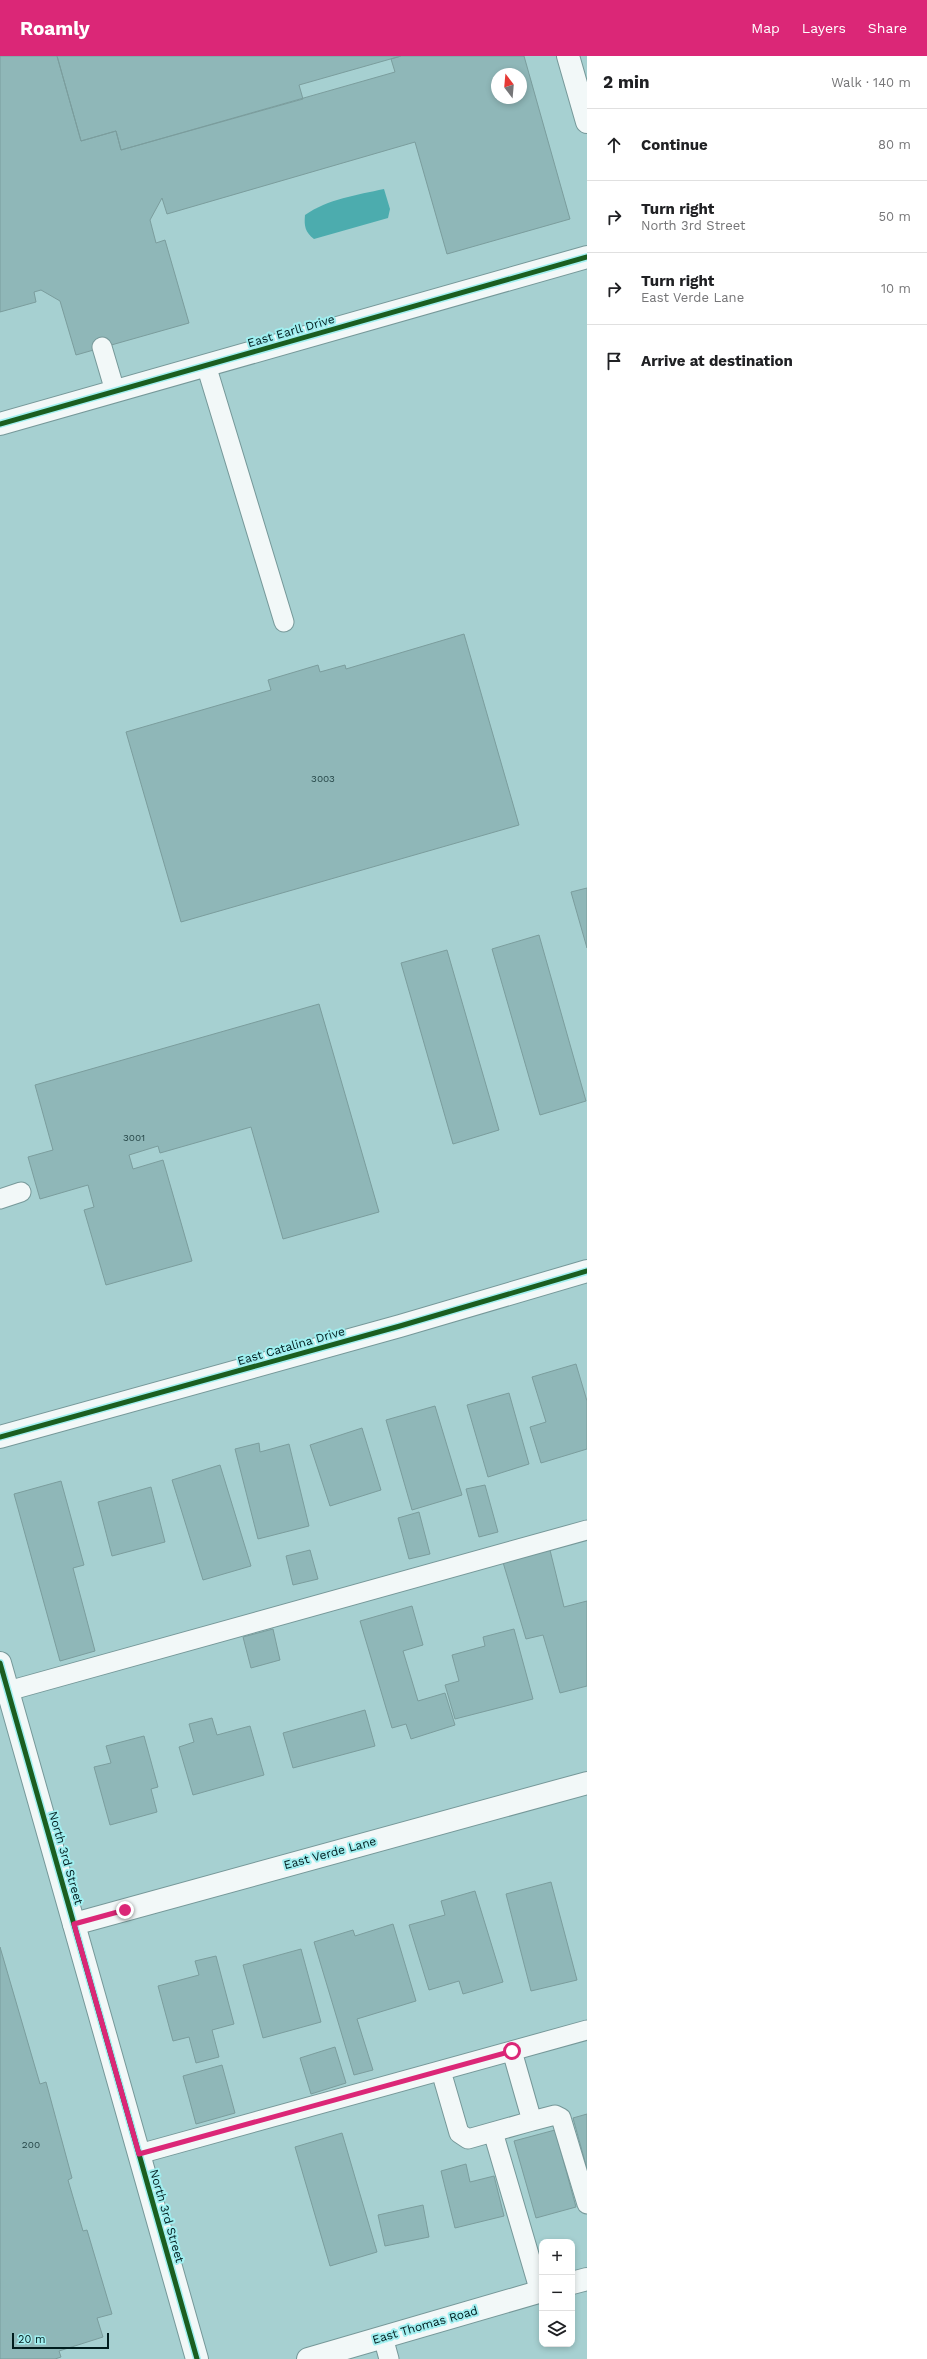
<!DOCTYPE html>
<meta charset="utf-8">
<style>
:root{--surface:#fff;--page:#f2f2f2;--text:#202124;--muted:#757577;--line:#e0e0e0;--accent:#db2777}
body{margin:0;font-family:"Work Sans",sans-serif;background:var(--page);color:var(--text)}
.controls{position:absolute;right:12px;bottom:12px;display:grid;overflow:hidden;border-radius:8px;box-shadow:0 2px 6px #0003}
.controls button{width:36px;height:36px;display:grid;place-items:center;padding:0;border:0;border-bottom:1px solid var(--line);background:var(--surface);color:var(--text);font:20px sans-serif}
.compass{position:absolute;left:491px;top:12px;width:36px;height:36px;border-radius:50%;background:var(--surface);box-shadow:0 2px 6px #0003;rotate:344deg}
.scale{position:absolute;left:12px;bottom:10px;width:97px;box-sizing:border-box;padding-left:4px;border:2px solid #001d1e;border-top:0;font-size:11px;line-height:14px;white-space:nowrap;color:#001d1e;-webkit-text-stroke:3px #a1eff0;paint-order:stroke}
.stop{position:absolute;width:12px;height:12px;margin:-9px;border:3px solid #db2777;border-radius:50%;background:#fff}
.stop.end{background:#db2777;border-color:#fff;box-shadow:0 1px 4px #0008}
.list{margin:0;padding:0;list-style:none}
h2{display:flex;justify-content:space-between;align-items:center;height:52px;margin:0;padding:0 16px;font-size:17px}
h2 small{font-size:13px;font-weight:400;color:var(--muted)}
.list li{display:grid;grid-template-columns:26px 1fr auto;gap:12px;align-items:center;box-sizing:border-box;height:72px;padding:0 16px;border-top:1px solid var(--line)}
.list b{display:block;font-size:15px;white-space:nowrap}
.list p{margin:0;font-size:13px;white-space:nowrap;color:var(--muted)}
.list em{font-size:13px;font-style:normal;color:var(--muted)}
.icon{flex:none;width:22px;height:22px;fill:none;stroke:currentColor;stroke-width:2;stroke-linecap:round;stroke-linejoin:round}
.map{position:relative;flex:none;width:587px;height:2303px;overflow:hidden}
header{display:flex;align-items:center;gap:24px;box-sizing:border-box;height:56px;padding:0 20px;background:var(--accent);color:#fff}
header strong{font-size:19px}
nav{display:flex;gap:22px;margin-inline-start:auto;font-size:14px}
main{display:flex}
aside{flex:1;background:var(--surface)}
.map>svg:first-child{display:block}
.water{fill:#4cacae}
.building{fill:#8fb7b8;stroke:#7b9d9d;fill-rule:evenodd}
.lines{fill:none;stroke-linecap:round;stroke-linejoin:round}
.service-casing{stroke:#769899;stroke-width:21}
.minor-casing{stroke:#769899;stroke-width:24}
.tertiary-casing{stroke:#769899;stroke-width:24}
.secondary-casing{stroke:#769899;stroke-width:24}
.service{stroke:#f2f8f8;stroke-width:19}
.minor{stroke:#f2f8f8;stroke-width:22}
.tertiary{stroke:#f2f8f8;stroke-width:22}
.secondary{stroke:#f2f8f8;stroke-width:22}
.cycleway-casing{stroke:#a1eff0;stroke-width:8}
.cycleway{stroke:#1b5e20;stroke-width:5}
.route{stroke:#db2777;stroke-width:5}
.labels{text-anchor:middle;stroke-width:4;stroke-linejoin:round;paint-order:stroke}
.number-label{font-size:10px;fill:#244445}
.street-label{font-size:12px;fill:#001d1e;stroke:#a1eff0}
</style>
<header>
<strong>Roamly</strong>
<nav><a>Map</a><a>Layers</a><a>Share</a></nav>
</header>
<main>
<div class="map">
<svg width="587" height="2303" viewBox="0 0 587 2303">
<rect width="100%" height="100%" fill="#a6d0d1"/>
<!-- water -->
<path class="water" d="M384 133 390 153 388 162 314 183C305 176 304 170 305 159 328 143 357 139 384 133Z"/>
<!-- building -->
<path class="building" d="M0 0H57L81 85 116 75 121 94 395 16 391 3 401 0H524L570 163 447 198 415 86 167 158 162 142 150 164 156 187 165 184 189 267 76 299 60 245 41 234 34 236 36 246 0 256ZM497 18H521V42H497Z
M57 0H401L299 29 303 43 121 94 116 75 81 85Z
M464 578 519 769 181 866 126 676 271 634 268 624 318 609 320 616 345 609 346 613Z
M587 832V892L571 836Z
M539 879 586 1045 540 1059 492 893Z
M447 894 499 1074 453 1088 401 907Z
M319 948 379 1156 283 1183 251 1071 160 1097 158 1090 129 1099 133 1113 163 1104 192 1205 106 1229 84 1154 94 1151 88 1129 40 1143 28 1101 53 1094 35 1029Z
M576 1308 587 1345V1393L541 1407 530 1371 546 1366 532 1321Z
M509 1337 529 1408 488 1421 467 1349Z
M435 1350 462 1439 412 1454 386 1364Z
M362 1372 381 1434 330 1450 310 1389Z
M259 1387 260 1396 289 1388 309 1470 258 1483 235 1393Z
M220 1409 251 1510 203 1524 172 1424Z
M61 1425 84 1509 73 1512 95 1595 60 1605 14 1438Z
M485 1429 498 1476 479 1481 466 1433Z
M151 1431 165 1486 112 1500 98 1446Z
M419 1456 430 1498 409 1503 398 1462Z
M549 1490 564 1551 587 1545V1630L560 1637 543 1579 526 1583 502 1503Z
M310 1494 318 1523 293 1529 286 1500Z
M412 1550 423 1589 403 1595 418 1645 445 1637 455 1669 411 1683 406 1668 392 1672 360 1565Z
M273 1573 280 1604 251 1612 243 1581Z
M514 1573 533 1643 455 1663 445 1629 459 1625 452 1599 485 1590 483 1581Z
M365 1654 375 1690 293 1712 283 1677Z
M212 1662 217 1679 250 1670 264 1719 193 1739 179 1691 194 1686 189 1668Z
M144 1680 158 1731 151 1733 157 1756 110 1769 94 1711 111 1707 106 1690Z
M551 1826 577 1924 531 1935 506 1838Z
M475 1835 503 1926 463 1938 459 1925 429 1934 409 1869 445 1859 441 1845Z
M393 1868 416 1945 357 1963 373 2014 354 2019 314 1886 353 1874 355 1880Z
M0 1891 40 2028 46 2026 72 2122 68 2124 83 2175 87 2174 112 2258 97 2262 103 2281 59 2295 61 2301 55 2303H0Z
M301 1893 321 1966 263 1982 243 1909Z
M216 1900 234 1968 212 1974 219 2001 196 2007 189 1981 173 1985 158 1930 199 1919 195 1905Z
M335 1991 346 2027 311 2038 300 2002Z
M222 2009 235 2057 196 2068 183 2020Z
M587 2058V2113L573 2062Z
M555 2074 576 2151 536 2162 514 2085Z
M342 2077 377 2196 330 2210 295 2091Z
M466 2108 470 2126 494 2120 504 2160 455 2172 441 2115Z
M423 2149 429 2181 385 2190 378 2159Z"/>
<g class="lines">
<defs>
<path id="service" d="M102 291 115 335
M206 309 284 566
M0 1143 21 1136
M8 1635 587 1474
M512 1995 532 2065 555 2059 561 2062 587 2148
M441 2015 459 2077 468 2083 532 2065
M493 2076 540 2236
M139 2098 587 1974
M383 2281 389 2303"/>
<path id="minor" d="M568 0 587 66
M0 368 587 201
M0 1381 400 1270 587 1215
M74 1868 587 1727"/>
<path id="tertiary" d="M0 1607 197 2303"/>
<path id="secondary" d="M572 2227 587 2223
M308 2303 542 2235"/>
</defs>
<!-- service casing -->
<use href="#service" class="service-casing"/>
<!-- minor casing -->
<use href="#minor" class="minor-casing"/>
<!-- tertiary casing -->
<use href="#tertiary" class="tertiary-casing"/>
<!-- secondary casing -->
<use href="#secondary" class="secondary-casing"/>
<!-- service -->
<use href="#service" class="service"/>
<!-- minor -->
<use href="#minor" class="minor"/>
<!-- tertiary -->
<use href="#tertiary" class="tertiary"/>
<!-- secondary -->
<use href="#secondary" class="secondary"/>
<defs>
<path id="cycleway" d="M0 368 587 201
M0 1381 400 1270 587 1215
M0 1607 197 2303"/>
</defs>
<!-- cycleway casing -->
<use href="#cycleway" class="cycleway-casing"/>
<!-- cycleway -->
<use href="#cycleway" class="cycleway"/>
</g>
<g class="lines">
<!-- route -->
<path class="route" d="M125 1854 74 1868 139 2098 512 1995"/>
</g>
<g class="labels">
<!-- number labels -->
<g class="number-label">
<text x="323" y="726">3003</text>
<text x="134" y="1085">3001</text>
<text x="31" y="2092">200</text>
</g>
<!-- street labels -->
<g class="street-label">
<text transform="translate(291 275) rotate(-16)" y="4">East Earll Drive</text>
<text transform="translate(291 1290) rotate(-16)" y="4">East Catalina Drive</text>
<text transform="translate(330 1797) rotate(-15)" y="4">East Verde Lane</text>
<text transform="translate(66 1802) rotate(74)" y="4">North 3rd Street</text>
<text transform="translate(167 2160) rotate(74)" y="4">North 3rd Street</text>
<text transform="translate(425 2269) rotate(-16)" y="4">East Thomas Road</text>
</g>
</g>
</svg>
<div class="controls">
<button>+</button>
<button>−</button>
<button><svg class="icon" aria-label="layers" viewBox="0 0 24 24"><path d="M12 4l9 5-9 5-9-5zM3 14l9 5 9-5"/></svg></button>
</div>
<svg class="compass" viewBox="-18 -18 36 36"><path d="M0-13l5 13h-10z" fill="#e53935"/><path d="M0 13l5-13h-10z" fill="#757577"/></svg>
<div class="scale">20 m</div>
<div class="stop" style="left:512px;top:1995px"></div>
<div class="stop end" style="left:125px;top:1854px"></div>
</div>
<aside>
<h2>2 min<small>Walk · 140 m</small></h2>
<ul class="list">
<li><svg class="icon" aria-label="ahead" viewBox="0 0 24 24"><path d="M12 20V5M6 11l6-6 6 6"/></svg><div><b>Continue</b></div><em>80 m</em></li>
<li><svg class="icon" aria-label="right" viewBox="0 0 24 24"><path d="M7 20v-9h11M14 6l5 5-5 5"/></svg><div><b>Turn right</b><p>North 3rd Street</p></div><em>50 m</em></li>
<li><svg class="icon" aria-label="right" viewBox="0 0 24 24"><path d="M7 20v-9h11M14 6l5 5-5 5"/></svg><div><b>Turn right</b><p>East Verde Lane</p></div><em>10 m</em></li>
<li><svg class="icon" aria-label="arrive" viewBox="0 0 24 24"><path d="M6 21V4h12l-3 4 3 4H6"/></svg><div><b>Arrive at destination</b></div></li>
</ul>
</aside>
</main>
